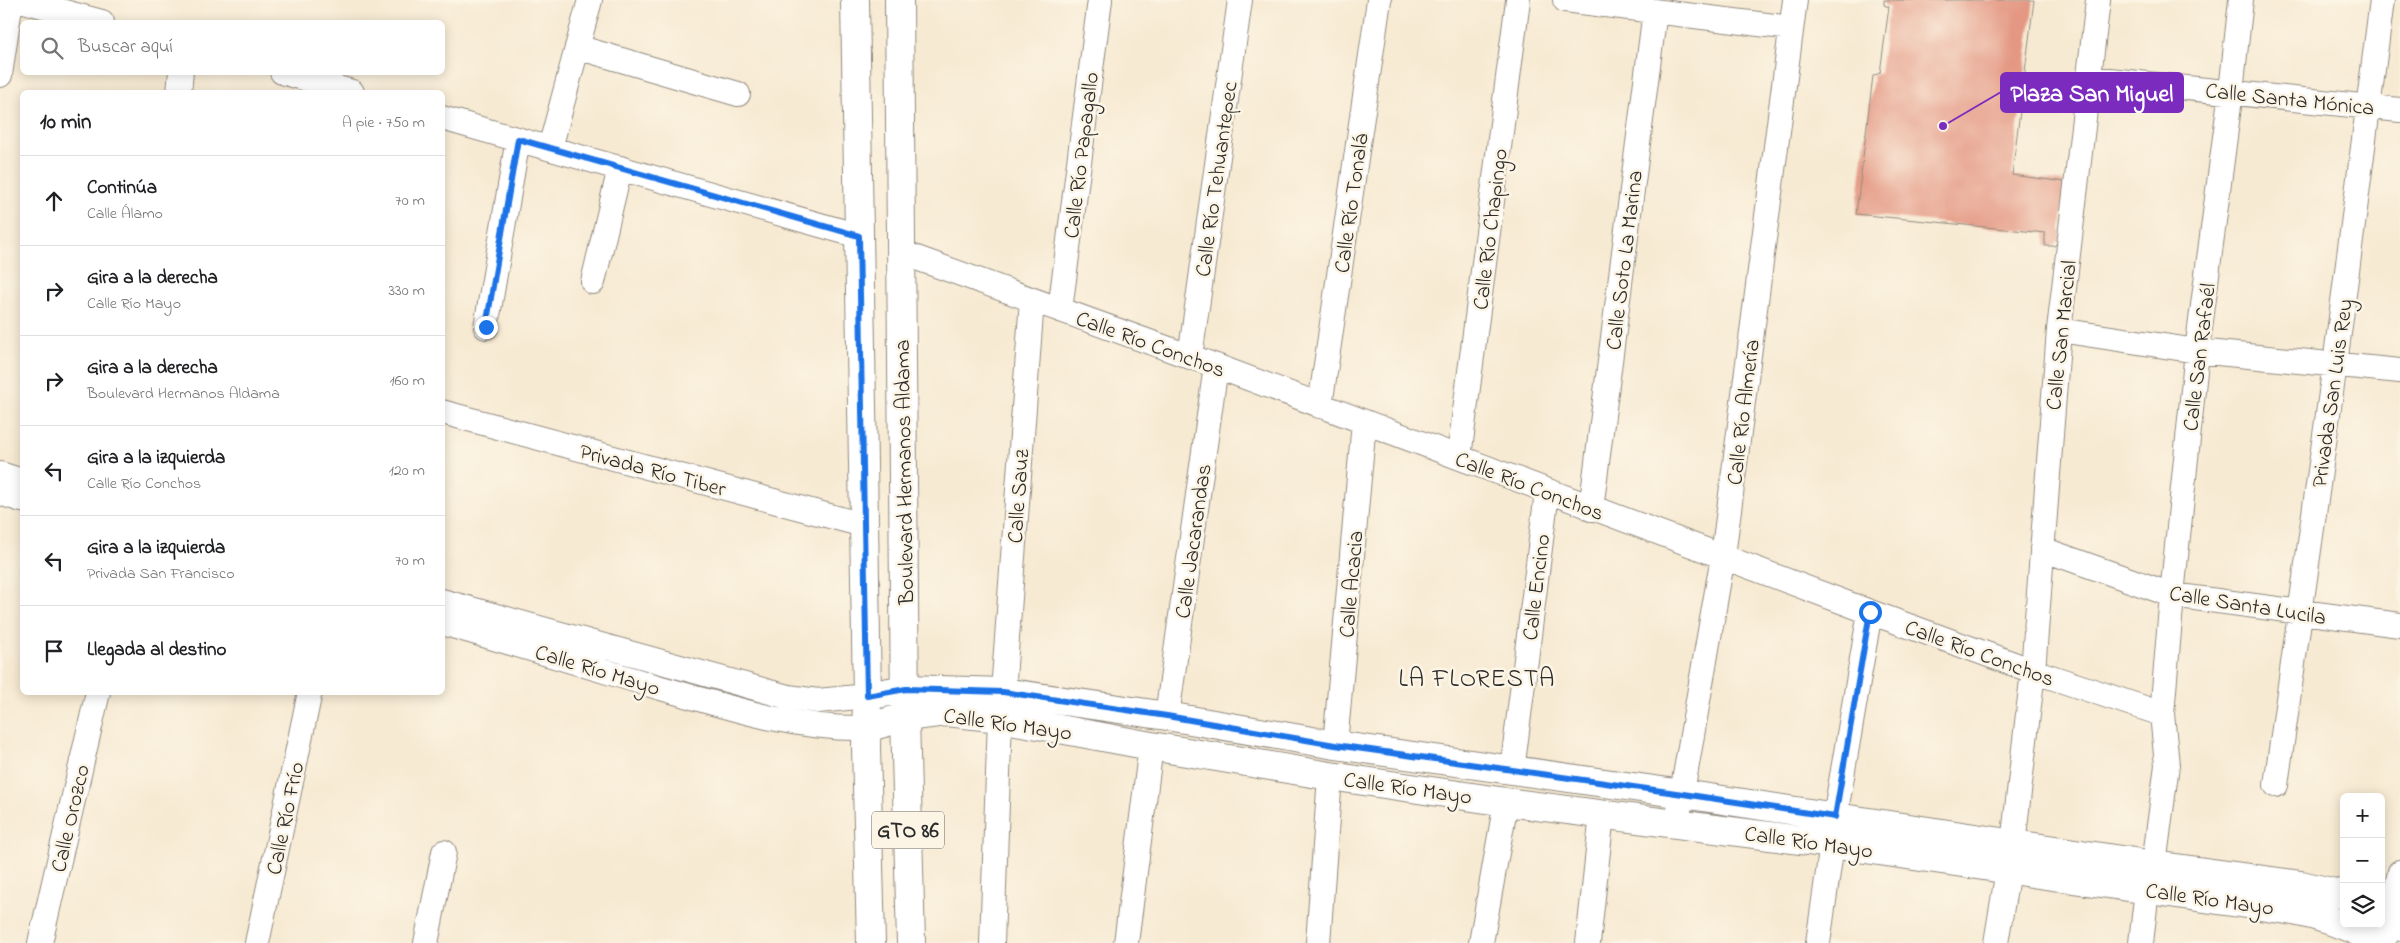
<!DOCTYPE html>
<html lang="es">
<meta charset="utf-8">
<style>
:root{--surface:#fff;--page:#f2f2f2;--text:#202124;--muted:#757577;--line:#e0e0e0}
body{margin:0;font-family:"Indie Flower",sans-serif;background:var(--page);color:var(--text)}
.controls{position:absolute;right:15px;bottom:15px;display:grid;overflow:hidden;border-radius:8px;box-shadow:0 2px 12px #0003}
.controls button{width:45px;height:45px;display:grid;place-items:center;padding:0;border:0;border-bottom:1px solid var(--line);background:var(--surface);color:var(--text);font:25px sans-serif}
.stop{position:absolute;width:15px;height:15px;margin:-11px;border:4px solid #1a73e8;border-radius:50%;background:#fff}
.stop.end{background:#1a73e8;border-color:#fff;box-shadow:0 1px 5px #0008}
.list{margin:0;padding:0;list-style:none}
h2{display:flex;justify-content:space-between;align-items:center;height:65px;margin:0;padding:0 20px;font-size:21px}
h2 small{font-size:16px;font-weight:400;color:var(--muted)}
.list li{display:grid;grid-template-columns:32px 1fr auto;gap:15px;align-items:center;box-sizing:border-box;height:90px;padding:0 20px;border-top:1px solid var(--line)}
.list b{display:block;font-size:19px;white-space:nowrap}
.list p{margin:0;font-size:16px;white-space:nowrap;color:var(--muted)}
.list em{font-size:16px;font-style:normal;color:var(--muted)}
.icon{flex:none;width:28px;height:28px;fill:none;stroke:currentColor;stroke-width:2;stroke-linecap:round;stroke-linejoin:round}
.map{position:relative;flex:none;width:2400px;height:943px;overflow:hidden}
.search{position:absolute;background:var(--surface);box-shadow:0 2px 12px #0003;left:20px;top:20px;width:425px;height:55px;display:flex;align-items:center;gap:12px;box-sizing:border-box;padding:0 18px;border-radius:8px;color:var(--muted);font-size:19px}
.panel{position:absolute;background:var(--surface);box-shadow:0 2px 12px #0003;left:20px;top:90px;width:425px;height:605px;border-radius:8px}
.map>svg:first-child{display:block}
.building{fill:#e49883}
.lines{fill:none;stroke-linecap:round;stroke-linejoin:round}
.street-casing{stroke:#918a7f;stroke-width:26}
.secondary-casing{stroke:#918a7f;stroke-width:30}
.primary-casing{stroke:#918a7f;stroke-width:30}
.street{stroke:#fff;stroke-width:24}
.secondary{stroke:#fff;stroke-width:28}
.primary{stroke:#fff;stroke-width:28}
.route{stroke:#1a73e8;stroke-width:6}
.labels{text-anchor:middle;stroke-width:5;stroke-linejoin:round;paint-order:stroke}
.shield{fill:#fcf5e5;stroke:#6a6863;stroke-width:1}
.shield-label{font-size:21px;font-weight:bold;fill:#2b2b2b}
.street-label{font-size:22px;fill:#2b2b2b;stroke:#fcf5e5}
.quarter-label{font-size:25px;letter-spacing:1px;fill:#2b2b2b;stroke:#fcf5e5}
.leader{fill:none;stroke:#7b2cbf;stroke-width:2}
.callout-dot{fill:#7b2cbf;stroke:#fcf5e5;stroke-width:2}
.callout{fill:#7b2cbf;stroke:#7b2cbf;stroke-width:2}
.callout-label{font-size:24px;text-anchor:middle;font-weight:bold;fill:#fff}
</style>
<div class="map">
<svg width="2400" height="943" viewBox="0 0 2400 943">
<rect width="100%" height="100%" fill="#fcf5e5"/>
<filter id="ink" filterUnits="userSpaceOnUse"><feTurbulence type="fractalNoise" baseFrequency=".02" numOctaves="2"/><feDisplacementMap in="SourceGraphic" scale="10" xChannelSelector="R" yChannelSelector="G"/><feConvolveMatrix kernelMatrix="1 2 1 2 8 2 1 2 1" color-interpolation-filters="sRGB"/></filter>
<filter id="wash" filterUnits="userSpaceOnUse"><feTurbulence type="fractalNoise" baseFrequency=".0096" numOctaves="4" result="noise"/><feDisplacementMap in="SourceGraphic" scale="20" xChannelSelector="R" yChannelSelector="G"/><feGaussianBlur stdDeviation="1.12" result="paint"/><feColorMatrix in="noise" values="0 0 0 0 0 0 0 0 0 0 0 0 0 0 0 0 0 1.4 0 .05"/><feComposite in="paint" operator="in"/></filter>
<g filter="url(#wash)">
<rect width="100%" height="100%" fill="#f7ead3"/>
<g id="blocks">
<!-- building -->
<path class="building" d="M1884 0H2034L2012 175 2065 182 2060 240 2054 246H2045V233L1856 214 1873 76 1880 73 1889 7 1884 5Z"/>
</g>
</g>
<g filter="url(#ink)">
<use href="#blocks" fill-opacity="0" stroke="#918a7f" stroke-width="1"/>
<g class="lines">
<defs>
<path id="street" d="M20 0 102 22
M1565 0 1791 28
M577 47 738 94
M282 72 352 92
M0 75 11 0
M2090 78 2400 110
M179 92 181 72
M442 118 859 236
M550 148 590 0
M900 252 1216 366 1870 612 2033 671 2162 714
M593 282 620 168
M1060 310 1100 0
M486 327 518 139
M2059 330 2197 351 2400 371
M1190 357 1240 0
M1320 406 1379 0
M442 412 863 525
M1459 457 1518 0
M0 474 22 481
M0 493 22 500
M1591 509 1655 11
M2042 549 2172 595 2400 625
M442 601 788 697 818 701 867 696
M442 623C512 643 581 664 651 685 720 705 793 730 866 728
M1003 692 1032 300
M1167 716 1216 366
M1335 745 1364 422
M1512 771 1547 492
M2276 785 2335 364 2382 0
M1835 817 1870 612
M1677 822 1723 556 1795 0
M2013 844 2033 671 2059 330 2098 0
M2154 865 2167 765 2162 714 2172 595 2197 351 2231 91 2241 0
M2386 936 2400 872
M40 943 98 692
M257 943 310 692
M426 943 444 852
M992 943 1000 718
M1126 943 1151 746
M1318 943 1330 776
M1481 943 1506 802
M1588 943 1602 814
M1818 943 1832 844
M1996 943 2008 870
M2141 943 2147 889"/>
<path id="secondary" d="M867 696 906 689 1003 692 1167 716 1335 745 1683 794 2154 865 2301 885 2344 895
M866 728 905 717 947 712 1000 718 1151 746 1330 776 1506 802 1832 844 2294 911C2325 917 2352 927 2380 943
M2381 912 2400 927"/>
<path id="primary" d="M855 0 867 696 866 747 871 943
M899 0 905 717 911 943"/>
</defs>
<!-- street casing -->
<use href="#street" class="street-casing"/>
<!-- secondary casing -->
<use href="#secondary" class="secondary-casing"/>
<!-- primary casing -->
<use href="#primary" class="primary-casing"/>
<!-- street -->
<use href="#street" class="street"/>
<!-- secondary -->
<use href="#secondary" class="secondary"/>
<!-- primary -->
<use href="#primary" class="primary"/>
</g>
</g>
<g class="lines" filter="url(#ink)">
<!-- route -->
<path class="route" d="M486 327 518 139 859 236 867 696 906 689 1003 692 1167 716 1335 745 1683 794 1835 817 1870 612"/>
</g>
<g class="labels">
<!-- shield labels -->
<rect class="shield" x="872" y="811.5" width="72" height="37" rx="4"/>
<g class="shield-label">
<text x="908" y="837">GTO 86</text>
</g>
<!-- street labels -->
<g class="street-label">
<text transform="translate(2290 98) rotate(6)" y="8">Calle Santa Mónica</text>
<text transform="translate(1080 155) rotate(-83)" y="8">Calle Río Papagallo</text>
<text transform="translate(1215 179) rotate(-82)" y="8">Calle Río Tehuantepec</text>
<text transform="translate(1350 203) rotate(-82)" y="8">Calle Río Tonalá</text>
<text transform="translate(1489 229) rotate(-83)" y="8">Calle Río Chapingo</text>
<text transform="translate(1623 260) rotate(-83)" y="8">Calle Soto La Marina</text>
<text transform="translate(2060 335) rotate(-84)" y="8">Calle San Marcial</text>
<text transform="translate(1151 343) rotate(20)" y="8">Calle Río Conchos</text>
<text transform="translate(2198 357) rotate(-83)" y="8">Calle San Rafaél</text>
<text transform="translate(2331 393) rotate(-82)" y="8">Privada San Luis Rey</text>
<text transform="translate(1742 412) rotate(-83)" y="8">Calle Río Almería</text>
<text transform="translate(653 469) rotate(15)" y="8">Privada Río Tiber</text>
<text transform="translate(903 472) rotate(-91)" y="8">Boulevard Hermanos Aldama</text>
<text transform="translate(1530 485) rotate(21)" y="8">Calle Río Conchos</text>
<text transform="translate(1017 496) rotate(-86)" y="8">Calle Sauz</text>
<text transform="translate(1192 541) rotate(-82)" y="8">Calle Jacarandas</text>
<text transform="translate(1350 584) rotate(-85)" y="8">Calle Acacia</text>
<text transform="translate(1535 587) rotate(-83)" y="8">Calle Encino</text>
<text transform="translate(2248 604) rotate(9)" y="8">Calle Santa Lucila</text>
<text transform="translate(1980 652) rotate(20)" y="8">Calle Río Conchos</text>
<text transform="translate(598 669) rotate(17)" y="8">Calle Río Mayo</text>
<text transform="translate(1008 723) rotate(8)" y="8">Calle Río Mayo</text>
<text transform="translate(1408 787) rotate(8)" y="8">Calle Río Mayo</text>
<text transform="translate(69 818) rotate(-77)" y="8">Calle Orozco</text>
<text transform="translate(284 818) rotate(-78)" y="8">Calle Río Frío</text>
<text transform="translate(1809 841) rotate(8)" y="8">Calle Río Mayo</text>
<text transform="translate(2210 898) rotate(8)" y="8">Calle Río Mayo</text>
</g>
<!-- quarter labels -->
<g class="quarter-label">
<text x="1477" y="686">LA FLORESTA</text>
</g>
</g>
<!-- callouts -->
<path class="leader" d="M1943 126L2001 92"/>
<circle class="callout-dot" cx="1943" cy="126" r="5"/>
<rect class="callout" x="2001" y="73" width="182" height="39" rx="5"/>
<g class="callout-label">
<text x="2092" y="101">Plaza San Miguel</text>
</g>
</svg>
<div class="controls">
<button>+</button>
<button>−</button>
<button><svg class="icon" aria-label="layers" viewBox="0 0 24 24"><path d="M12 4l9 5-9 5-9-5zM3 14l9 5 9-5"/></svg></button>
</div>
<div class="stop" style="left:1870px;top:612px"></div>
<div class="stop end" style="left:486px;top:327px"></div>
<div class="search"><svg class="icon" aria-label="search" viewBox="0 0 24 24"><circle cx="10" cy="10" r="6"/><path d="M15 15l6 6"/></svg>Buscar aquí</div>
<section class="panel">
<h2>10 min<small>A pie · 750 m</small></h2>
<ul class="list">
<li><svg class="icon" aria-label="ahead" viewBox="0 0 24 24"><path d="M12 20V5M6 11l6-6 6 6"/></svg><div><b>Continúa</b><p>Calle Álamo</p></div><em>70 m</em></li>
<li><svg class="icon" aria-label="right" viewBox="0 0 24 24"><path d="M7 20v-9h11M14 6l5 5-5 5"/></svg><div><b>Gira a la derecha</b><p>Calle Río Mayo</p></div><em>330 m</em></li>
<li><svg class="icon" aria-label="right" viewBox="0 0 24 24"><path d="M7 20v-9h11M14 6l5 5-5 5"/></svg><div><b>Gira a la derecha</b><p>Boulevard Hermanos Aldama</p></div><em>160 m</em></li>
<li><svg class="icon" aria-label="left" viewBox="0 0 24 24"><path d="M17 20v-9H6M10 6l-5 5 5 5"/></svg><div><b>Gira a la izquierda</b><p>Calle Río Conchos</p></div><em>120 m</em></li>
<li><svg class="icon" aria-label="left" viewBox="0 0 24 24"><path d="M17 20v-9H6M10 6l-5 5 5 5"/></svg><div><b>Gira a la izquierda</b><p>Privada San Francisco</p></div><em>70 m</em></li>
<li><svg class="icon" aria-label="arrive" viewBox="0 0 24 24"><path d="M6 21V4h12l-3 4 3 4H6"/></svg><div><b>Llegada al destino</b></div></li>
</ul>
</section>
</div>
